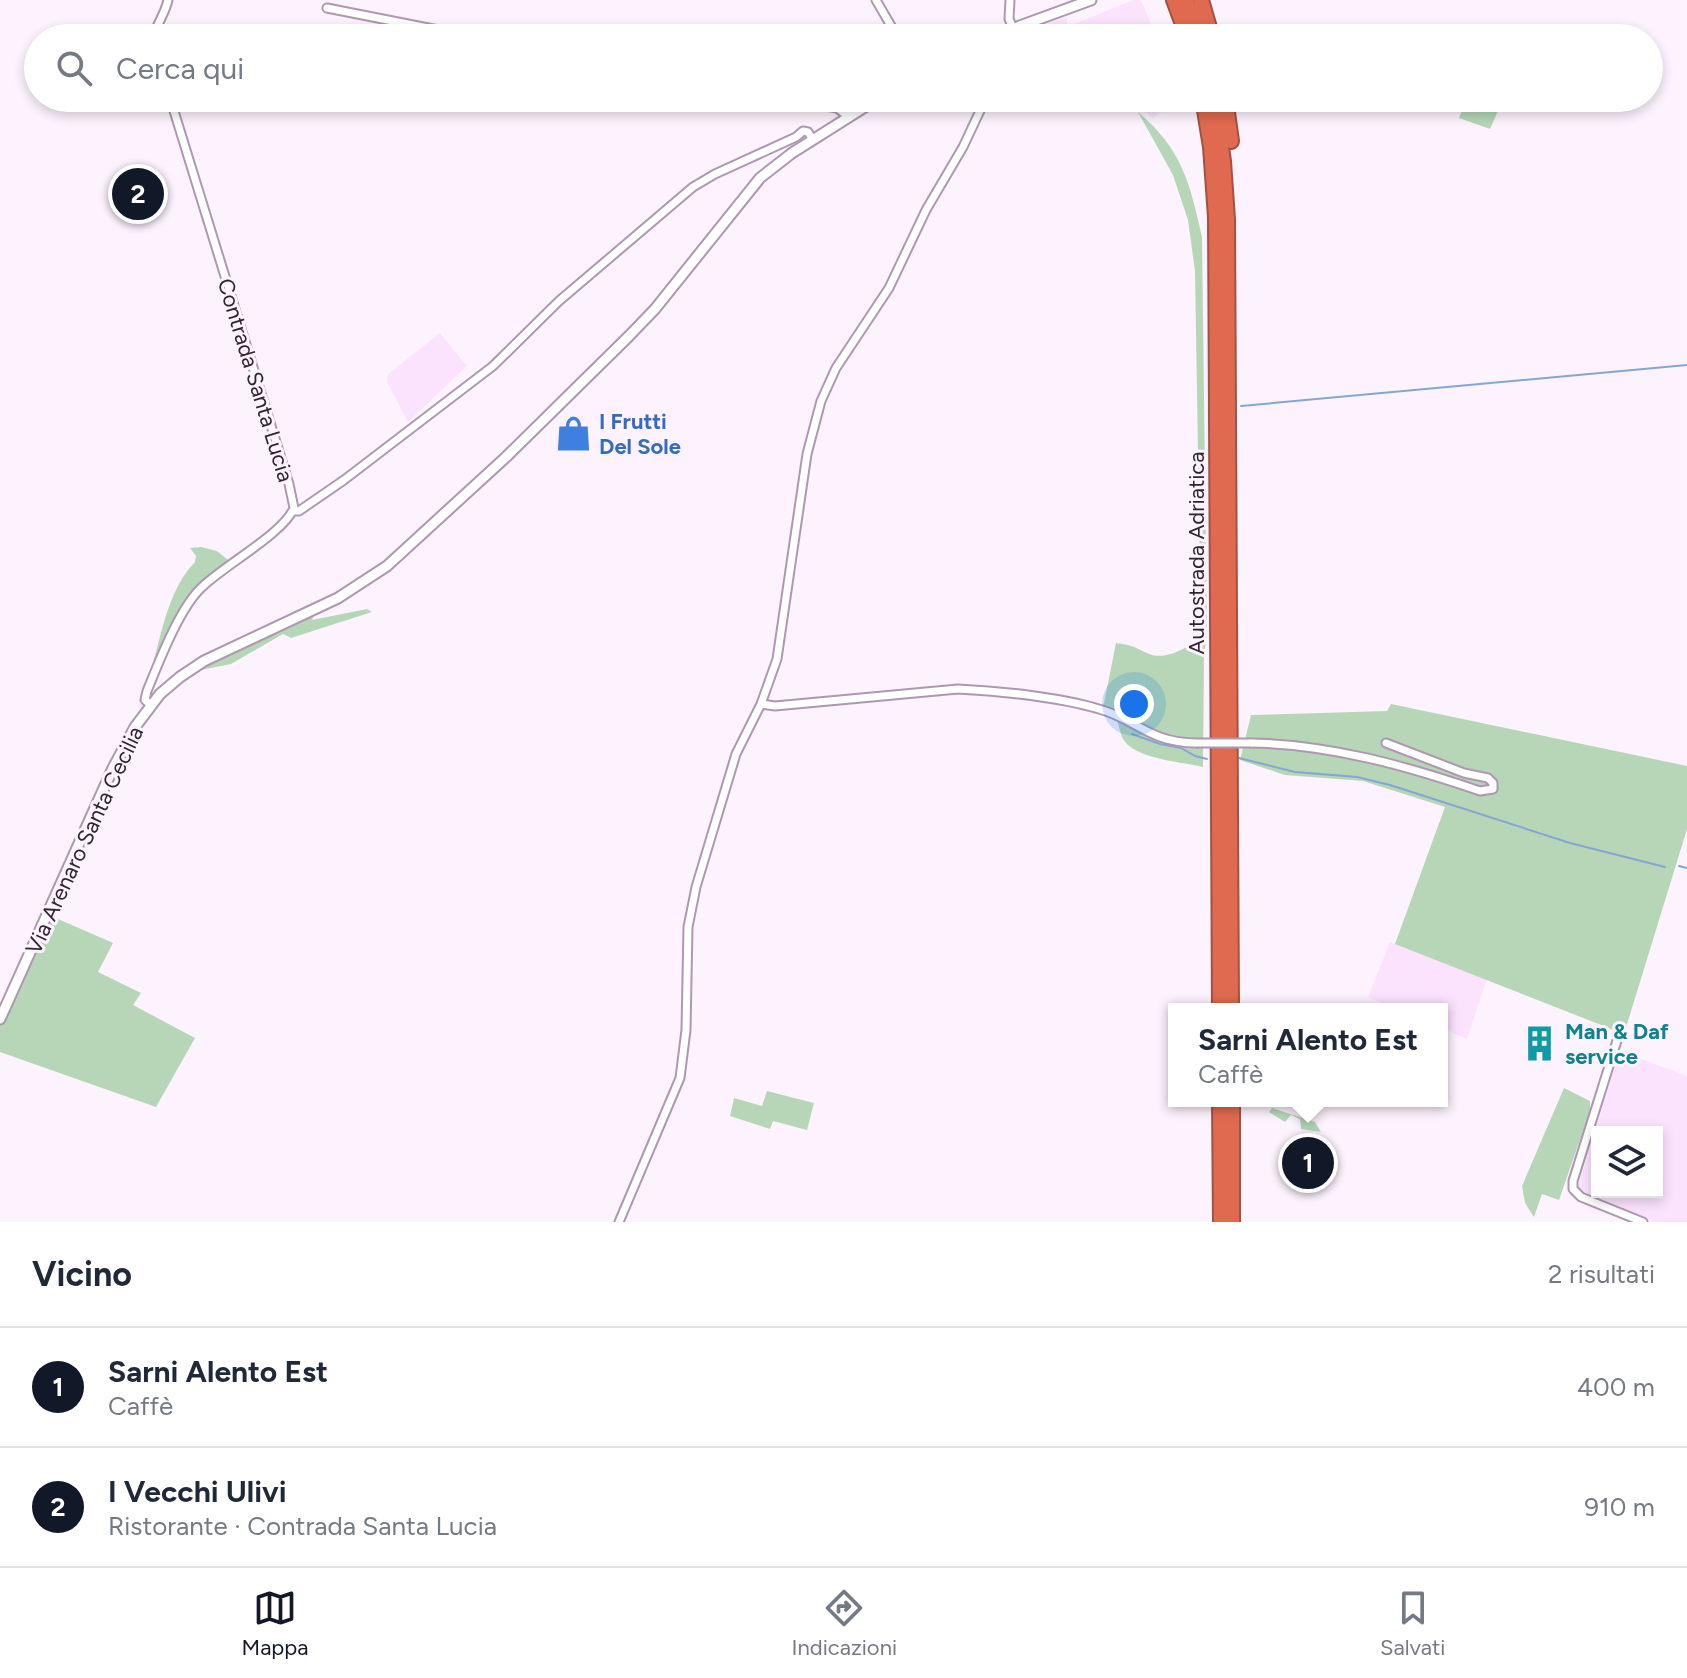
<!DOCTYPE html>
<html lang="it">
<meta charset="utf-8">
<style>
:root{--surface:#fff;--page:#f2f2f3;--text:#1f2937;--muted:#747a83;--line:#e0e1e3;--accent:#111827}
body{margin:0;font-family:Figtree,sans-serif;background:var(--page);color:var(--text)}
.controls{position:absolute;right:24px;bottom:24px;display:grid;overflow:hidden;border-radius:0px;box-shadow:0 4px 12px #0003}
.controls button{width:72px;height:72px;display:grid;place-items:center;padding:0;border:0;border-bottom:2px solid var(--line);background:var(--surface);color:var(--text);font:40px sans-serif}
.you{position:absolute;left:1134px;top:704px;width:28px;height:28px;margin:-20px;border:6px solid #fff;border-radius:50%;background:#1a73e8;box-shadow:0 0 0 12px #1a73e833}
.badge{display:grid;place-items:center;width:52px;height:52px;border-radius:50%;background:var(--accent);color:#fff;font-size:26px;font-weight:700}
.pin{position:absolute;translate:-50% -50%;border:4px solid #fff;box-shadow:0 2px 8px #0006}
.popup{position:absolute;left:1168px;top:1003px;width:280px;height:104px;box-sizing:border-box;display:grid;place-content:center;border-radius:0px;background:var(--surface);filter:drop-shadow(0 2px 6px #0005);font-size:26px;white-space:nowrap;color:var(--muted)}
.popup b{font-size:30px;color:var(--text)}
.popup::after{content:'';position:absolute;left:50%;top:100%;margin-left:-16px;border:16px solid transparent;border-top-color:var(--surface)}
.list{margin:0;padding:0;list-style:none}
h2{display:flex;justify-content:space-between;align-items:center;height:104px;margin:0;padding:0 32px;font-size:34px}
h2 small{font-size:26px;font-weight:400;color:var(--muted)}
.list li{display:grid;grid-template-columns:52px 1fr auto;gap:24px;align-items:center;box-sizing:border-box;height:120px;padding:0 32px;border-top:2px solid var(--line)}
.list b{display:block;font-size:30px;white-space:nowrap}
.list p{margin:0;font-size:26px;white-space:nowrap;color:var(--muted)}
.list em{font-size:26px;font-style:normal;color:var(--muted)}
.icon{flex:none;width:44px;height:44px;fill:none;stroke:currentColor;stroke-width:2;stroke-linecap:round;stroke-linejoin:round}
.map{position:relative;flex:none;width:1687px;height:1222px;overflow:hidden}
.search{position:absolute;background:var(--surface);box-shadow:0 4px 12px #0003;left:24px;right:24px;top:24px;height:88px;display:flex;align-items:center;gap:20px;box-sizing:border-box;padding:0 28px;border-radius:44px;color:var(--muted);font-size:30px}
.sheet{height:344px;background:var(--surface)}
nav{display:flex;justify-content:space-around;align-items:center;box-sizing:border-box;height:112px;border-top:2px solid var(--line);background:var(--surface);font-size:22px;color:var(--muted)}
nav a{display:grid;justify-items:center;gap:4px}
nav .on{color:var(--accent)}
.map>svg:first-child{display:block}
.built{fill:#fbe3fe;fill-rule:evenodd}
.green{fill:#b6d6b7}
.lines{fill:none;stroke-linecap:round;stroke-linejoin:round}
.stream{stroke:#84a6d2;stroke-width:2}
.minor-casing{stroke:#af97b2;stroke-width:11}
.tertiary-casing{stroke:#af97b2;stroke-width:13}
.motorway-casing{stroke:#a15244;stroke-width:18}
.minor{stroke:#fff;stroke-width:7}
.tertiary{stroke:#fff;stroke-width:9}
.motorway{stroke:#df6a4f;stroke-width:14}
.minor-bridge-casing{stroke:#af97b2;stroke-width:11;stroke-linecap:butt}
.minor-bridge{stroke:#fff;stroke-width:7}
.labels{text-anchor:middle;stroke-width:6;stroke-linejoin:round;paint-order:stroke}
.street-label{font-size:22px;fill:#2e2530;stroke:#fdf3fe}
.shop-label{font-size:22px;font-weight:bold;fill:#366cbe;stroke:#fdf3fe;text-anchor:start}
.culture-label{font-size:22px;font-weight:bold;fill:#0d838f;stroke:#fdf3fe;text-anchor:start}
</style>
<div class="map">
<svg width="1687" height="1222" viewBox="0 0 1687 1222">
<rect width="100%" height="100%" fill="#fdf3fe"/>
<!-- built -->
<path class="built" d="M1133 0H1141L1154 31 1153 38H1049L1032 29 1067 17V26L1072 25Z
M1132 98H1179L1153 118Z
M440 333 467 366 408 422 387 382 388 374Z
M1390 942 1487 979 1467 1039 1442 1028V1009H1397L1368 997Z
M1620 1051 1687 1076V1222H1655L1580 1191 1578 1186ZM1597 1132H1657V1192H1597Z"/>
<!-- green -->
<path class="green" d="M1467 98H1491L1502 102 1490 129 1459 118Z
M1138 112C1182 149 1190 183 1202 237L1207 636 1204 653 1203 767C1183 762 1134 759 1123 739 1119 731 1119 722 1114 714L1103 708 1116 643C1132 645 1134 647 1147 653 1164 662 1188 648 1201 636L1195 271 1188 220 1173 175Z
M201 547 217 551 228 560C187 593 176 619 153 664 162 630 170 587 195 562L196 556 190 548Z
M367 609 372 612 291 638 283 634 231 664 201 670 240 649 314 615 312 620Z
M1391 704 1687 766V829L1624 1034 1395 944 1445 807 1363 781 1285 775 1240 760 1251 715 1387 711Z
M49 915 113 943 98 972 141 993 133 1005 195 1038 156 1107 0 1052V1023Z
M1564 1088 1590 1101V1111L1559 1200 1542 1194 1534 1217 1525 1203 1522 1186Z
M767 1091 814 1103 807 1130 773 1121 770 1129 730 1116 734 1098 762 1106Z
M1272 1108 1315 1122 1321 1132 1301 1129 1300 1119 1291 1115 1285 1122 1269 1112Z"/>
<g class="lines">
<!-- stream -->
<path class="stream" d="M1241 406 1687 365
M1132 734 1160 744 1181 748 1195 756 1207 759
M1239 758 1295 772 1357 777 1390 785 1570 843 1665 867
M1679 866 1687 868"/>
<defs>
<path id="minor" d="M876 0 898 38
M1010 0 1009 19 1013 28
M327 8 479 38
M153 38C156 25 165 14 168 0
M784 98 837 108 849 117
M293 511H299L344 480 493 366 559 301 693 187 715 174 796 137 803 131 808 132 813 140
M761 704 775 706 958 689C1000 691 1059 697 1099 709 1136 719 1150 743 1196 743
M151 705 145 700 147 691C159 662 179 609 201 588 224 565 283 534 294 508L289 484 170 98
M1251 743C1329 744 1407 766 1480 791L1493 789V783L1488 778 1464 773 1386 743
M1620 1031 1573 1181V1189L1581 1197 1643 1222
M619 1222 680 1078 686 1030 688 927 696 887 736 754 761 704 777 659 807 454 821 401 836 368 889 288 926 210 963 147 986 98"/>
<path id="tertiary" d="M987 38 1091 0
M0 1019 113 768 135 727 160 694 180 677 204 661 338 598 387 566 506 457 629 336 655 309 760 178 792 153 879 98"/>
<path id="motorway" d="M1174 0 1188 38
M1186 0 1199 38
M1201 0 1212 38
M1203 98 1211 147 1216 217 1220 1009
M1214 98 1223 161 1227 219 1231 1009
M1225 98 1231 141
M1220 1101 1221 1222
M1232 1101V1222"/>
</defs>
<!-- minor casing -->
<use href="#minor" class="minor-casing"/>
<!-- tertiary casing -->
<use href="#tertiary" class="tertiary-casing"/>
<!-- motorway casing -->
<use href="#motorway" class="motorway-casing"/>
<!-- minor -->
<use href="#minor" class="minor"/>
<!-- tertiary -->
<use href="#tertiary" class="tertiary"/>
<!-- motorway -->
<use href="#motorway" class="motorway"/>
<defs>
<path id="minor-bridge" d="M1196 743H1251"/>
</defs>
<!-- minor-bridge casing -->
<use href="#minor-bridge" class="minor-bridge-casing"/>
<!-- minor-bridge -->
<use href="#minor-bridge" class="minor-bridge"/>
</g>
<!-- icons -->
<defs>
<symbol id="shop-bare" viewBox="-9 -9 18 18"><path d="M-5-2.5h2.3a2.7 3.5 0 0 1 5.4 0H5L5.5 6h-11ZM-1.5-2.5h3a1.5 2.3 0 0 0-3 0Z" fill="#3f7fe0" stroke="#fdf3fe" stroke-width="2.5" paint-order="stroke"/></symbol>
<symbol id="building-bare" viewBox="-9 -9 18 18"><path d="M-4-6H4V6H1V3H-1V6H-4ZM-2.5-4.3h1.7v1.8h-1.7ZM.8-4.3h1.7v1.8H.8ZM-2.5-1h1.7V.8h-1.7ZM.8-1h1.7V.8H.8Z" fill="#0f9aa8" stroke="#fdf3fe" stroke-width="2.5" paint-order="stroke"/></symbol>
</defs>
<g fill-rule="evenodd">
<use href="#shop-bare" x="548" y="408" width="51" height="51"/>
<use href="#building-bare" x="1514" y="1018" width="51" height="51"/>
</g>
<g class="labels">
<!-- street labels -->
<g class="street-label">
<text transform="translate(256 380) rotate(73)" y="8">Contrada Santa Lucia</text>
<text transform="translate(1196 553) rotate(-90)" y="8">Autostrada Adriatica</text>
<text transform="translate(84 840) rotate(-65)" y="8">Via Arenaro Santa Cecilia</text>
</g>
<!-- shop labels -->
<g class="shop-label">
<text x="599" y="429">I Frutti<tspan x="599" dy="25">Del Sole</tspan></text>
</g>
<!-- culture labels -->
<g class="culture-label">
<text x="1565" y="1039">Man &amp; Daf<tspan x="1565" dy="25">service</tspan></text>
</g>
</g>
</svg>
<div class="controls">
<button><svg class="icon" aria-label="layers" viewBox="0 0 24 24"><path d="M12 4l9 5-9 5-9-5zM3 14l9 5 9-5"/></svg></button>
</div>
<div class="you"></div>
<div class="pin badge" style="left:1308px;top:1163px">1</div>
<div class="popup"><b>Sarni Alento Est</b>Caffè</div>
<div class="pin badge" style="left:138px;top:194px">2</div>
<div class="search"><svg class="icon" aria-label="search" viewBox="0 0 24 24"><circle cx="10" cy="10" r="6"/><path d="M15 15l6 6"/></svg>Cerca qui</div>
</div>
<section class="sheet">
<h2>Vicino<small>2 risultati</small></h2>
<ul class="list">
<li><span class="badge">1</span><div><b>Sarni Alento Est</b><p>Caffè</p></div><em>400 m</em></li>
<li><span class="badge">2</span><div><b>I Vecchi Ulivi</b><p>Ristorante · Contrada Santa Lucia</p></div><em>910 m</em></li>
</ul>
</section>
<nav>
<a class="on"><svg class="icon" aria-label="map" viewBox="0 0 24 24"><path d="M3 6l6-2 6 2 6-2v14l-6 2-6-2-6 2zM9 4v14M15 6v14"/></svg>Mappa</a>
<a><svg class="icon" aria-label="directions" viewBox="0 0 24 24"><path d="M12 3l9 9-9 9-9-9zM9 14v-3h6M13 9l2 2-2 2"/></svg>Indicazioni</a>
<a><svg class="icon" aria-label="saved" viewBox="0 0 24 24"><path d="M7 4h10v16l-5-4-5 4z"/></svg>Salvati</a>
</nav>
